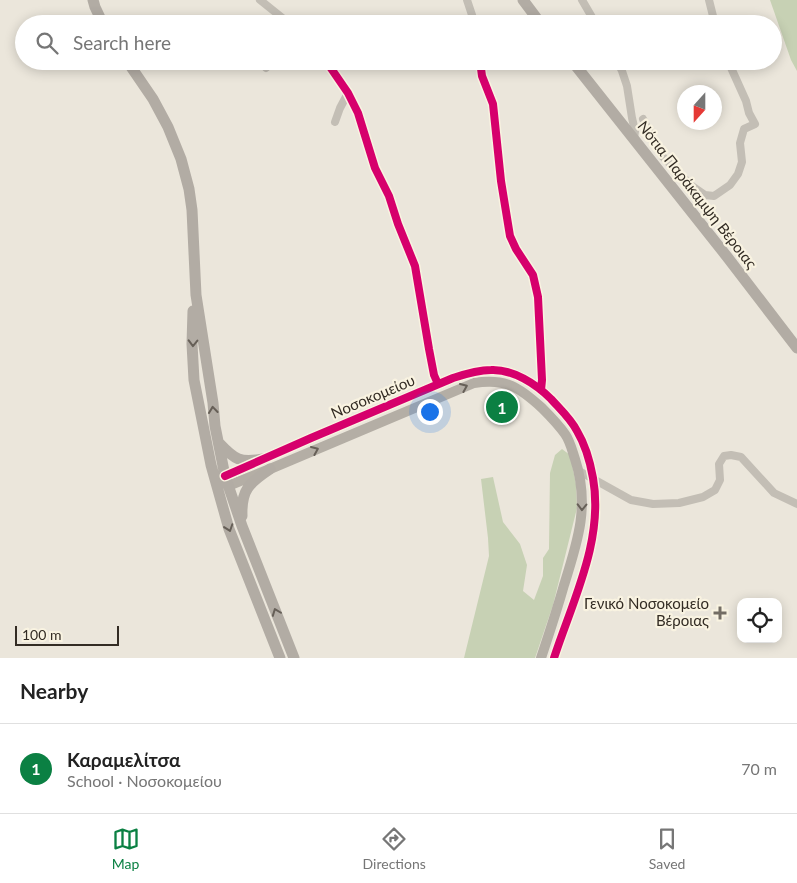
<!DOCTYPE html>
<meta charset="utf-8">
<style>
:root{--surface:#fff;--page:#f6f6f6;--text:#222;--muted:#767676;--line:#e0e0e0;--accent:#0b8043}
body{margin:0;font-family:Lato,sans-serif;background:var(--page);color:var(--text)}
.controls{position:absolute;right:15px;bottom:15px;display:grid;overflow:hidden;border-radius:10px;box-shadow:0 2px 12px #0003}
.controls button{width:45px;height:45px;display:grid;place-items:center;padding:0;border:0;border-bottom:1px solid var(--line);background:var(--surface);color:var(--text);font:25px sans-serif}
.compass{position:absolute;left:677px;top:85px;width:45px;height:45px;border-radius:50%;background:var(--surface);box-shadow:0 2px 12px #0003;rotate:201deg}
.scale{position:absolute;left:15px;bottom:12px;width:104px;box-sizing:border-box;padding-left:5px;border:2px solid #332c24;border-top:0;font-size:14px;line-height:18px;white-space:nowrap;color:#332c24;-webkit-text-stroke:4px #f9f3e1;paint-order:stroke}
.you{position:absolute;left:429px;top:411px;width:18px;height:18px;margin:-12px;border:4px solid #fff;border-radius:50%;background:#1a73e8;box-shadow:0 0 0 8px #1a73e833}
.badge{display:grid;place-items:center;width:32px;height:32px;border-radius:50%;background:var(--accent);color:#fff;font-size:16px;font-weight:700}
.pin{position:absolute;translate:-50% -50%;border:2px solid #fff;box-shadow:0 1px 5px #0006}
.list{margin:0;padding:0;list-style:none}
h2{display:flex;justify-content:space-between;align-items:center;height:65px;margin:0;padding:0 20px;font-size:21px}
h2 small{font-size:16px;font-weight:400;color:var(--muted)}
.list li{display:grid;grid-template-columns:32px 1fr auto;gap:15px;align-items:center;box-sizing:border-box;height:90px;padding:0 20px;border-top:1px solid var(--line)}
.list b{display:block;font-size:19px;white-space:nowrap}
.list p{margin:0;font-size:16px;white-space:nowrap;color:var(--muted)}
.list em{font-size:16px;font-style:normal;color:var(--muted)}
.icon{flex:none;width:28px;height:28px;fill:none;stroke:currentColor;stroke-width:2;stroke-linecap:round;stroke-linejoin:round}
.map{position:relative;flex:none;width:797px;height:658px;overflow:hidden}
.search{position:absolute;background:var(--surface);box-shadow:0 2px 12px #0003;left:15px;right:15px;top:15px;height:55px;display:flex;align-items:center;gap:12px;box-sizing:border-box;padding:0 18px;border-radius:28px;color:var(--muted);font-size:19px}
.sheet{height:155px;background:var(--surface)}
nav{display:flex;justify-content:space-around;align-items:center;box-sizing:border-box;height:70px;border-top:1px solid var(--line);background:var(--surface);font-size:14px;color:var(--muted)}
nav a{display:grid;justify-items:center;gap:2px}
nav .on{color:var(--accent)}
.map>svg:first-child{display:block}
.green{fill:#c7d1b4}
.lines{fill:none;stroke-linecap:round;stroke-linejoin:round}
.street{stroke:#c3beb5;stroke-width:8}
.secondary{stroke:#b4aea5;stroke-width:10}
.primary{stroke:#b2aca4;stroke-width:11}
.cycleway-casing{stroke:#f9f3e1;stroke-width:11}
.cycleway{stroke:#d6006c;stroke-width:8}
.oneway{stroke:#665f57}
.oneway2{stroke:#676058}
.poi-dot{fill:#736d64;stroke:#f9f3e1;stroke-width:2}
.labels{text-anchor:middle;stroke-width:4.5;stroke-linejoin:round;paint-order:stroke}
.street-label{font-size:15px;fill:#332c24;stroke:#f9f3e1}
.poi-label{font-size:15px;fill:#332c24;stroke:#f9f3e1;text-anchor:end}
</style>
<div class="map">
<svg width="797" height="658" viewBox="0 0 797 658">
<rect width="100%" height="100%" fill="#ebe6db"/>
<!-- green -->
<path class="green" d="M770 0H797V71L791 60Z
M562 449 570 455 576 484 577 508 553 605 535 658H464L489 556 488 538 481 479 493 477 503 522 520 544 527 565 523 591 534 600 543 576V558L549 549 550 473 555 455Z"/>
<g class="lines">
<!-- street -->
<path class="street" d="M260 0 290 24
M467 0 475 24
M582 0 596 24
M709 0 715 24
M326 61 348 93 358 113 375 168 389 196 398 224 415 266 429 349 434 375 438 384
M480 61 482 76 493 104 501 181 510 236 516 249 533 275 538 297 542 380 541 390
M617 61 622 71 627 86 632 118 635 131 634 139
M266 68 271 63 275 61
M643 119 652 138 663 157 692 186 705 195 714 196 730 185 738 174 742 162 740 143 744 129 755 124 749 113 746 101 728 61
M335 122 340 108 348 93
M579 471 631 500 653 504 679 503 703 497 715 490 720 480 719 464 724 456 731 455 741 457 774 493 797 504"/>
<!-- secondary -->
<path class="secondary" d="M225 476 311 438 453 378C465 374 478 370 491 370 513 369 536 384 551 399 560 409 571 419 577 431 586 446 590 461 593 478 604 540 573 600 554 658
M228 486 270 469 474 383C506 378 519 387 542 408 550 416 558 424 565 434 570 441 572 450 575 459 590 505 578 541 564 585 557 610 549 634 541 658"/>
<!-- primary -->
<path class="primary" d="M93 0 95 7 103 24
M523 0 541 24
M127 61 153 99 168 127 181 159 189 189 192 210 196 295 213 403 215 426 225 476 242 526 294 658
M572 61 728 258 797 348
M193 311 192 344 194 380 211 465 229 529 280 658
M219 443C235 460 240 463 263 459
M242 516C241 490 249 483 270 469"/>
<defs>
<path id="cycleway" d="M326 61 348 93 358 113 375 168 389 196 398 224 415 266 429 349 434 375 438 384
M480 61 482 76 493 104 501 181 510 236 516 249 533 275 538 297 542 380 541 390
M225 476 311 438 453 378C465 374 478 370 491 370 513 369 536 384 551 399 560 409 571 419 577 431 586 446 590 461 593 478 604 540 573 600 554 658"/>
</defs>
<!-- cycleway casing -->
<use href="#cycleway" class="cycleway-casing"/>
<!-- cycleway -->
<use href="#cycleway" class="cycleway"/>
</g>
<!-- one-way arrows -->
<defs><path id="oneway-chevron" d="M-2-3.5L2.5 0L-2 3.5" fill="none" stroke-width="1.6" stroke-linecap="round" stroke-linejoin="round" transform="scale(1.25)"/></defs>
<g class="oneway">
<use href="#oneway-chevron" transform="translate(193 343) rotate(91)"/>
<use href="#oneway-chevron" transform="translate(213 410) rotate(-96)"/>
<use href="#oneway-chevron" transform="translate(229 528) rotate(71)"/>
<use href="#oneway-chevron" transform="translate(276 612) rotate(-111)"/>
</g>
<g class="oneway2">
<use href="#oneway-chevron" transform="translate(464 387) rotate(-23)"/>
<use href="#oneway-chevron" transform="translate(315 450) rotate(-23)"/>
<use href="#oneway-chevron" transform="translate(582 507) rotate(91)"/>
</g>
<!-- markers -->
<path class="poi-dot" d="M717.5 605.5h5v5h5v5h-5v5h-5v-5h-5v-5h5z"/>
<g class="labels">
<!-- street labels -->
<g class="street-label">
<text transform="translate(697 195) rotate(52)" y="5">Νότια Παράκαμψη Βέροιας</text>
<text transform="translate(373 397) rotate(-23)" y="5">Νοσοκομείου</text>
</g>
<!-- poi labels -->
<g class="poi-label">
<text x="709" y="609">Γενικό Νοσοκομείο<tspan x="709" dy="17">Βέροιας</tspan></text>
</g>
</g>
</svg>
<div class="controls">
<button><svg class="icon" aria-label="locate" viewBox="0 0 24 24"><circle cx="12" cy="12" r="6"/><path d="M12 2v4M12 18v4M2 12h4M18 12h4"/></svg></button>
</div>
<svg class="compass" viewBox="-18 -18 36 36"><path d="M0-13l5 13h-10z" fill="#e53935"/><path d="M0 13l5-13h-10z" fill="#767676"/></svg>
<div class="scale">100 m</div>
<div class="you"></div>
<div class="pin badge" style="left:502px;top:407px">1</div>
<div class="search"><svg class="icon" aria-label="search" viewBox="0 0 24 24"><circle cx="10" cy="10" r="6"/><path d="M15 15l6 6"/></svg>Search here</div>
</div>
<section class="sheet">
<h2>Nearby<small></small></h2>
<ul class="list">
<li><span class="badge">1</span><div><b>Καραμελίτσα</b><p>School · Νοσοκομείου</p></div><em>70 m</em></li>
</ul>
</section>
<nav>
<a class="on"><svg class="icon" aria-label="map" viewBox="0 0 24 24"><path d="M3 6l6-2 6 2 6-2v14l-6 2-6-2-6 2zM9 4v14M15 6v14"/></svg>Map</a>
<a><svg class="icon" aria-label="directions" viewBox="0 0 24 24"><path d="M12 3l9 9-9 9-9-9zM9 14v-3h6M13 9l2 2-2 2"/></svg>Directions</a>
<a><svg class="icon" aria-label="saved" viewBox="0 0 24 24"><path d="M7 4h10v16l-5-4-5 4z"/></svg>Saved</a>
</nav>
